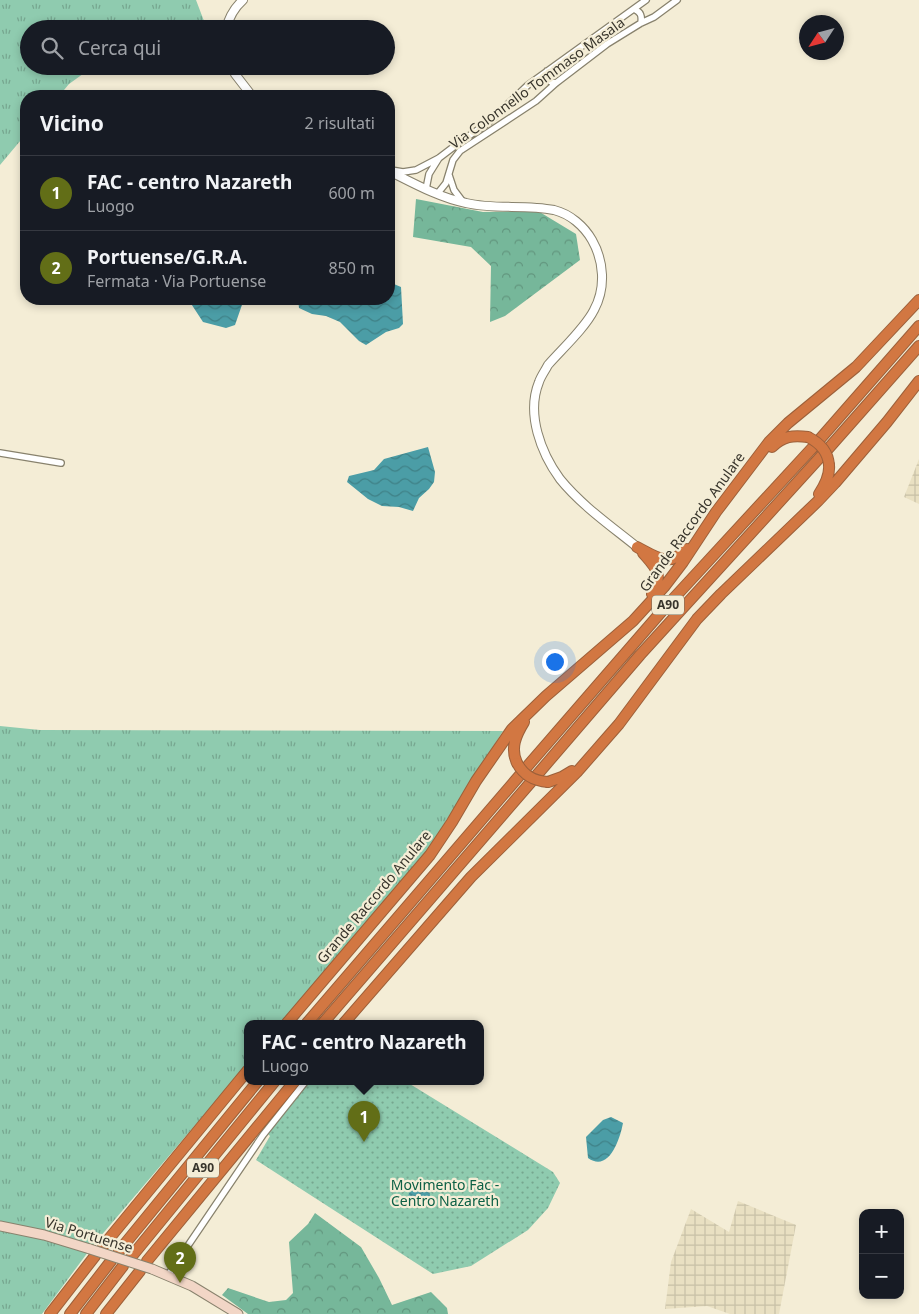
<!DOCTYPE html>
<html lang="it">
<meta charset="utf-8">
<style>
:root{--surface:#171b24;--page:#20242c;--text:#f1f3f6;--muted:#9ea1a6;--line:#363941;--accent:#626e17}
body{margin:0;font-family:"Noto Sans",sans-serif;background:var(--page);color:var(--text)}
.controls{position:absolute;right:15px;bottom:15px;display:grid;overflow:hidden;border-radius:10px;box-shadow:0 2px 8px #0003}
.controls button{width:45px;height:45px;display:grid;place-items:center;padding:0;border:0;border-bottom:1px solid var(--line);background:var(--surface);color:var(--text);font:25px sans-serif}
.compass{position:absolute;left:799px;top:15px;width:45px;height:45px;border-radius:50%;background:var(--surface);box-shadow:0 2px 8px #0003;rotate:234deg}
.you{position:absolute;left:554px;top:661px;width:18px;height:18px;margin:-12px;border:4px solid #fff;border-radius:50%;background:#1a73e8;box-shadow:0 0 0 8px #1a73e833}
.badge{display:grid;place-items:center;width:32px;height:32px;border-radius:50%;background:var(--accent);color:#fff;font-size:16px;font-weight:700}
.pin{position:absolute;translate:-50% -41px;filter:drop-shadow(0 1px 2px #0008)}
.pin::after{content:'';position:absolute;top:26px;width:18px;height:15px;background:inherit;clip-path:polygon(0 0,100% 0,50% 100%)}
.popup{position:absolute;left:244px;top:1020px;width:240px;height:65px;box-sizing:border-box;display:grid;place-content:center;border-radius:10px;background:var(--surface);filter:drop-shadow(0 1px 4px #0005);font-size:16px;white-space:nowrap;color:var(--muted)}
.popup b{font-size:19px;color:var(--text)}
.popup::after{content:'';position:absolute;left:50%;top:100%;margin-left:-10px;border:10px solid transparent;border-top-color:var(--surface)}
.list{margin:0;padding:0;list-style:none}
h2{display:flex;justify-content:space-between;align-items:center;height:65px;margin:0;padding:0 20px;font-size:21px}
h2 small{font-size:16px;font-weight:400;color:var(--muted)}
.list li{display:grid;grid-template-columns:32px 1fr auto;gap:15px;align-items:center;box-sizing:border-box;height:75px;padding:0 20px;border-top:1px solid var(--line)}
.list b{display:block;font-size:19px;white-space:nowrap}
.list p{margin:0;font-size:16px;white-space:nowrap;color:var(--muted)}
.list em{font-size:16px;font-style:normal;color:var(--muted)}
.icon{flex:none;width:28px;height:28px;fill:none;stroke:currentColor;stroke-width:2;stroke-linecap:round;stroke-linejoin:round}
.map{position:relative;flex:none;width:919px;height:1314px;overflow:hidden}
.search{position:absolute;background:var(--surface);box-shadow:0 2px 8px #0003;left:20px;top:20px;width:375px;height:55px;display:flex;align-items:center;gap:12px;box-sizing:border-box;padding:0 18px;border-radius:28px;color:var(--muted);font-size:19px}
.panel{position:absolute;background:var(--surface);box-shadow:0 2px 8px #0003;left:20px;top:90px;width:375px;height:215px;border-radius:20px}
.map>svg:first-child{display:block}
.industrial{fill:url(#industrial-grid)}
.grass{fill:url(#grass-dots)}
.forest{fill:url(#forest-crowns)}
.park{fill:url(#park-tufts)}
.water{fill:url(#water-waves)}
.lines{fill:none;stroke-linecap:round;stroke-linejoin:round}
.minor-casing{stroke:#88826d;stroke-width:8}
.tertiary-casing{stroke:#88826d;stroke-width:10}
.secondary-casing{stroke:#88826d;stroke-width:11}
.motorway-casing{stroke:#9c603a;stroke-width:12}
.minor{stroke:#fff;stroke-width:5.5}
.tertiary{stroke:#fff;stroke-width:8}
.secondary{stroke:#f2d6c6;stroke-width:9}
.motorway{stroke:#d27742;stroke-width:10}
.secondary-bridge-casing{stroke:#88826d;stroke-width:11;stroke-linecap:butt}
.motorway-bridge-casing{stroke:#9c603a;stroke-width:12;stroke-linecap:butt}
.secondary-bridge{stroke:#f2d6c6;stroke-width:9}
.motorway-bridge{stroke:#d27742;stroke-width:10}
.labels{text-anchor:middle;stroke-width:4.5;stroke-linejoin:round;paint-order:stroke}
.shield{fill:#f4edd6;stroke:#706c5e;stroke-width:1}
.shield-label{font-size:12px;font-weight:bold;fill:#37342b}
.street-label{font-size:14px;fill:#37342b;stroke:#f4edd6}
.park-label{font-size:14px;fill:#0c6045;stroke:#f4edd6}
</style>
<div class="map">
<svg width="919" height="1314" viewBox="0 0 919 1314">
<defs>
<pattern id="industrial-grid" width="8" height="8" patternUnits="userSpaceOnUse" patternTransform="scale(1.25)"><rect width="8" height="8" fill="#e9e0c2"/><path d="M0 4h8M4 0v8" fill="none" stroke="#c8c1a7"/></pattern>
<pattern id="grass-dots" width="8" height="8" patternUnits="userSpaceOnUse" patternTransform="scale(1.25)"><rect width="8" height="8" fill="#8fcbaf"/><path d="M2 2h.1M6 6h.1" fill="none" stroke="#76a68f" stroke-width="1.8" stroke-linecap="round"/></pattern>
<pattern id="forest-crowns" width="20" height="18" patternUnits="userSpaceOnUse" patternTransform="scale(1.25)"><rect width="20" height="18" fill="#76b79a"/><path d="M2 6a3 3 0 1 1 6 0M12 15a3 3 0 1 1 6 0" fill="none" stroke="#62967e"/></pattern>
<pattern id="park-tufts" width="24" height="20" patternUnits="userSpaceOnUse" patternTransform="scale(1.25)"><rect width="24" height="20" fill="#8fcbaf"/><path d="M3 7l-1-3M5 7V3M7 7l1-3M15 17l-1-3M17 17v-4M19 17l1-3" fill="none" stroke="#76a68f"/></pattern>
<pattern id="water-waves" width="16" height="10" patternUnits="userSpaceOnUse" patternTransform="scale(1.25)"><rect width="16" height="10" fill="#4b9da6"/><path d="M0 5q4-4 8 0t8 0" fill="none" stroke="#3f8187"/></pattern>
</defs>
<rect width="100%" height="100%" fill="#f4edd6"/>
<!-- industrial -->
<path class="industrial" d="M919 459V504L904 497Z
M738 1201 796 1225 779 1314H730L707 1306 665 1309 671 1262 691 1209 729 1232Z"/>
<!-- grass -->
<path class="grass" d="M310 1081H405L553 1172 560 1183 548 1208 528 1230 471 1266 433 1274 256 1160 270 1136 268 1134Z"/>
<!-- forest -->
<path class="forest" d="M416 199 483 212 538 211 576 234 580 260 505 316 490 322 491 266 471 247 413 237Z
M315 1213 361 1247 379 1278 392 1305 431 1292 447 1308 448 1314H248L222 1295 228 1288 269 1302 286 1300 293 1293 289 1242 308 1224Z"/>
<!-- park -->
<path class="park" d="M0 0H196L207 29H29V66H94L69 84 59 96H26V134L0 165Z
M0 726 40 730 503 731 425 854 281 1023H248V1063L94 1244 42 1314H0Z"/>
<!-- water -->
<path class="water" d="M389 282 401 287 403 324 399 328 386 332 366 345 359 341 340 322 326 316 312 314 299 308 298 299H389Z
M188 299H244L235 325 226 328 203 322Z
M428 447 435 472 434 482 429 489 419 498 413 511 399 507 382 506 368 499 347 482 349 476 374 470 384 459Z
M611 1117 623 1123C620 1139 609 1173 588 1158L586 1137 603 1120Z
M423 1184 429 1188 430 1196 419 1203 407 1202 409 1193Z"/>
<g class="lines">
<defs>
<path id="minor" d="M634 9C641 12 642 16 641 23
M547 71C546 78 549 83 556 83
M391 170 403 172 416 170 439 158 460 142 489 122 528 85 646 0
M449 175 454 190 463 202
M426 189 429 174 439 158
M438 193 446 183 453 160 460 151 536 101 556 83 607 44 641 23 654 17 677 0
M0 453 61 463
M168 1275 263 1135 306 1081"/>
<path id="tertiary" d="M226 29C229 17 234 8 243 0
M232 66 235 74 252 96
M389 171C413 183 440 198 466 203 495 210 525 204 554 210 570 214 584 226 592 240 604 261 606 288 594 310 585 328 562 349 548 365 545 371 541 376 539 382 526 414 541 453 560 479 581 505 611 526 637 547"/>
<path id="secondary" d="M0 1226 44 1235 90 1249
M152 1269 192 1286 238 1314"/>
<path id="motorway" d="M820 439 919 326
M772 447C783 436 793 435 808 437
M828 449 919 346
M819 494C825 485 830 476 829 465
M637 547C656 557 669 568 687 549
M643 553C656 568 664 574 652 594
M517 763C510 748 516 735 524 722
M525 769 662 611 815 445
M536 776 640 655 823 454
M548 782 562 777 572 771
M287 1023 430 855 452 822 476 781 512 729 546 696 633 621 664 587 683 562 716 512 769 442 788 423 856 367 919 300
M307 1023 520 775
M323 1023 531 782
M344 1023 471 877 577 772 619 724 697 619 721 594 818 501 835 483 887 422 919 381
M103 1246 248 1070
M119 1251 258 1081
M132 1256 275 1081
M147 1261 295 1081
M50 1314 95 1256
M70 1314 111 1261
M86 1314 123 1266
M106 1314 140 1271"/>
</defs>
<!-- minor casing -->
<use href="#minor" class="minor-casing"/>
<!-- tertiary casing -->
<use href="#tertiary" class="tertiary-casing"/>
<!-- secondary casing -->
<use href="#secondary" class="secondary-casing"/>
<!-- motorway casing -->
<use href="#motorway" class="motorway-casing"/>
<!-- minor -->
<use href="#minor" class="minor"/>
<!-- tertiary -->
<use href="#tertiary" class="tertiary"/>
<!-- secondary -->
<use href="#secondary" class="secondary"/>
<!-- motorway -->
<use href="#motorway" class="motorway"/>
<defs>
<path id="secondary-bridge" d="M90 1249 152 1269"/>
<path id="motorway-bridge" d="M808 437C820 443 828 451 829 465
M517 763C524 776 534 781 548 782"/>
</defs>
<!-- secondary-bridge casing -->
<use href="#secondary-bridge" class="secondary-bridge-casing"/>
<!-- motorway-bridge casing -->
<use href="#motorway-bridge" class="motorway-bridge-casing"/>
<!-- secondary-bridge -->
<use href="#secondary-bridge" class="secondary-bridge"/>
<!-- motorway-bridge -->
<use href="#motorway-bridge" class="motorway-bridge"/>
</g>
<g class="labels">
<!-- shield labels -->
<g class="shield">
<rect x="652" y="595.5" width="32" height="19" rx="4"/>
<rect x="187" y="1158.5" width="32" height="19" rx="4"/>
</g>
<g class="shield-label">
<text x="668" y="609">A90</text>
<text x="203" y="1172">A90</text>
</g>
<!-- street labels -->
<g class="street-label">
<text transform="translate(537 83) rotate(-36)" y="5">Via Colonnello Tommaso Masala</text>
<text transform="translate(692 522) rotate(-54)" y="5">Grande Raccordo Anulare</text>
<text transform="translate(374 897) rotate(-50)" y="5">Grande Raccordo Anulare</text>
<text transform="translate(89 1235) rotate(17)" y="5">Via Portuense</text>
</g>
<!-- park labels -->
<g class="park-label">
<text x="445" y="1190">Movimento Fac -<tspan x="445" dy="16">Centro Nazareth</tspan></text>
</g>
</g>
</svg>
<div class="controls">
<button>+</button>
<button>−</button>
</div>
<svg class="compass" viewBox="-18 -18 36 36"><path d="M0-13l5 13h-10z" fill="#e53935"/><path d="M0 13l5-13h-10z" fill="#9ea1a6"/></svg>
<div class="you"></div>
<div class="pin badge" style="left:364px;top:1142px">1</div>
<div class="popup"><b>FAC - centro Nazareth</b>Luogo</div>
<div class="pin badge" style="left:180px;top:1283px">2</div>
<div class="search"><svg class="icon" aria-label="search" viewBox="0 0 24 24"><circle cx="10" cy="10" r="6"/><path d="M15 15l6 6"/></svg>Cerca qui</div>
<section class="panel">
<h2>Vicino<small>2 risultati</small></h2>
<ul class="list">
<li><span class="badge">1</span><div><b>FAC - centro Nazareth</b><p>Luogo</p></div><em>600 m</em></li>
<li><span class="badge">2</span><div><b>Portuense/G.R.A.</b><p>Fermata · Via Portuense</p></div><em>850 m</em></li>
</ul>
</section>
</div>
